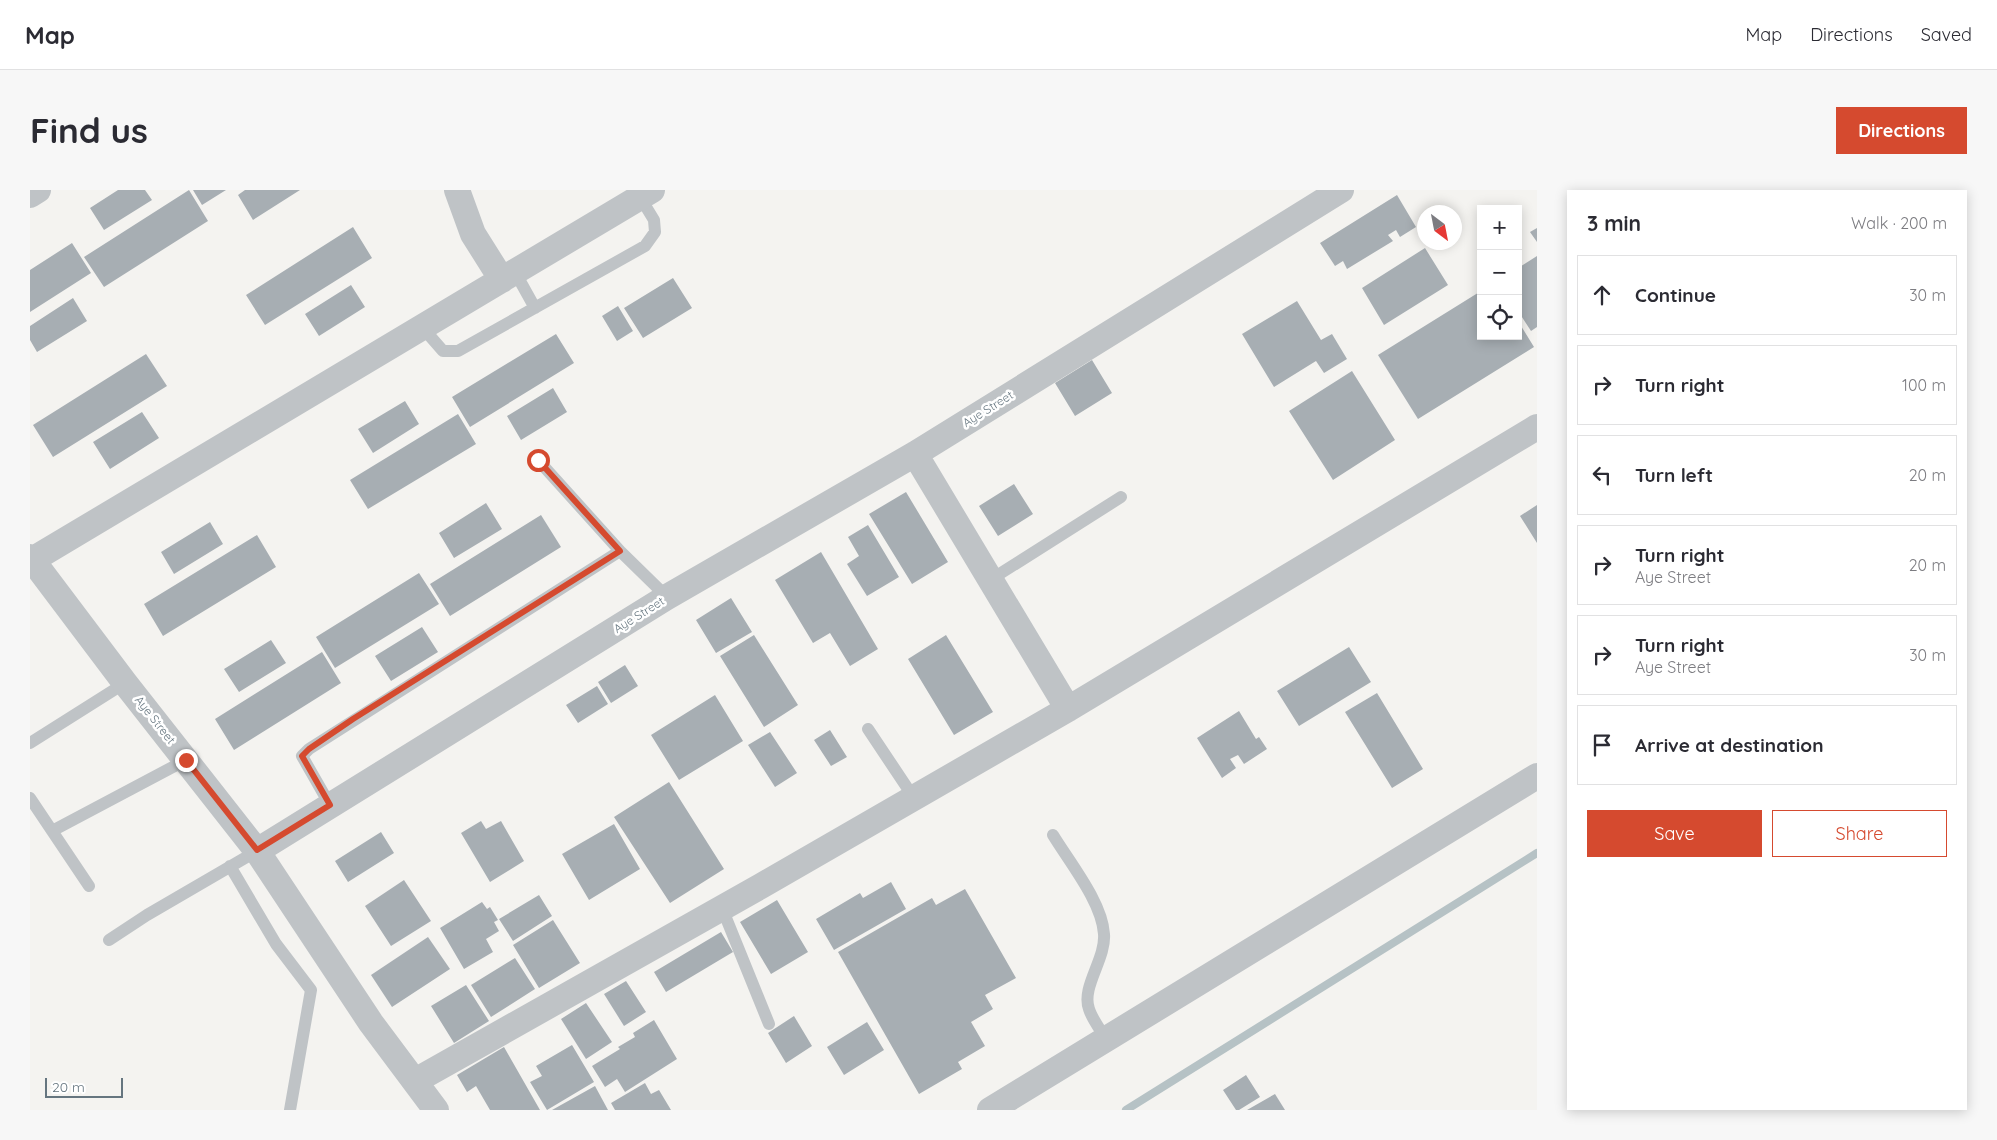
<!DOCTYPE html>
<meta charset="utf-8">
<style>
:root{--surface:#fff;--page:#f7f7f7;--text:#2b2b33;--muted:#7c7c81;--line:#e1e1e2;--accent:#d54a2f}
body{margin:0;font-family:Quicksand,sans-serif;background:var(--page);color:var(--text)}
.controls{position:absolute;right:15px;top:15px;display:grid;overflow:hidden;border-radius:0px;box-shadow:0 2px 12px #0003}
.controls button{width:45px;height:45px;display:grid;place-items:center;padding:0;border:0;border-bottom:1px solid var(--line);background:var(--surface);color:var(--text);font:25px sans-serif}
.compass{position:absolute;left:1387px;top:15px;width:45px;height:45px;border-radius:50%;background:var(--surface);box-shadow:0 2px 12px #0003;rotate:148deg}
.scale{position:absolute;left:15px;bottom:12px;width:78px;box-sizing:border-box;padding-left:5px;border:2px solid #65757f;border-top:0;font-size:14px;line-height:18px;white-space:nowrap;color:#65757f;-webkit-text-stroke:4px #fff;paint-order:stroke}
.stop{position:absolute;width:15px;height:15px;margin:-11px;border:4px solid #d54a2f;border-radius:50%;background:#fff}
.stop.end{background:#d54a2f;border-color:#fff;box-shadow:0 1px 5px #0008}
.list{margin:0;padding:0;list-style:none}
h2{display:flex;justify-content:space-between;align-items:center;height:65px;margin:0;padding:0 20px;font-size:21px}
h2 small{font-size:16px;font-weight:400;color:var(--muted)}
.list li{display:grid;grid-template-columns:32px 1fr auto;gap:15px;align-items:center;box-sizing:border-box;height:80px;margin:0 10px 10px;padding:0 10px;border:1px solid var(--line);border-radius:0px}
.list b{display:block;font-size:19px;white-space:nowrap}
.list p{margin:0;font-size:16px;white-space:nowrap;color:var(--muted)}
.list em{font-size:16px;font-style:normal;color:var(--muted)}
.actions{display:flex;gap:10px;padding:15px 20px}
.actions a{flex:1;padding:11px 0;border:1px solid var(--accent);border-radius:0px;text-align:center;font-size:18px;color:var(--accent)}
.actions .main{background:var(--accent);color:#fff}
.icon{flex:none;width:28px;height:28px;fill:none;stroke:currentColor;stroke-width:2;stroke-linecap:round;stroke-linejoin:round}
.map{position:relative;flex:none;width:1507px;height:920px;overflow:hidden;border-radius:0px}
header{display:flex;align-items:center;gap:30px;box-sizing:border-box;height:70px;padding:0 25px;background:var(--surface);border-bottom:1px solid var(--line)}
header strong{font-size:24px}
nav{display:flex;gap:28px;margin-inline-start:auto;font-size:18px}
.intro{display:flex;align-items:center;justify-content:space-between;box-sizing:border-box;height:120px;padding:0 30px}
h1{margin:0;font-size:35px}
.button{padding:12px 22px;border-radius:0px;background:var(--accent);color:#fff;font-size:18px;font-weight:700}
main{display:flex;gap:30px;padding:0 30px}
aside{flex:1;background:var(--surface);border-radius:0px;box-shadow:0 2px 12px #0003}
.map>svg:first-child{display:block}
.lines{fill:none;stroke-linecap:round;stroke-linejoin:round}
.stream{stroke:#b6c2c5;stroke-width:8}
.building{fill:#a7aeb3}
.service{stroke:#bfc3c6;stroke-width:12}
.minor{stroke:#bfc3c6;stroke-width:26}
.route{stroke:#d54a2f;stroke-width:6}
.labels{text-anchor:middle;stroke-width:5;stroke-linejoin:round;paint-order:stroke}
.street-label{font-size:12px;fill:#65757f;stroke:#fff}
</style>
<header>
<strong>Map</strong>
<nav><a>Map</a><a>Directions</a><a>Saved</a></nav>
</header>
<div class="intro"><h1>Find us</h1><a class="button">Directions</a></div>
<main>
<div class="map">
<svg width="1507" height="920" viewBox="0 0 1507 920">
<rect width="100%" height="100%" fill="#f4f3f0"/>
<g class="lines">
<!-- stream -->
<path class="stream" d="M1096 920 1507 663"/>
</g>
<!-- building -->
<path class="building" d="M88 0H115L122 10 74 40 60 18Z
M159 0 178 31 74 97 54 67Z
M163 0H196L172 15Z
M215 0H270L223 30 208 5Z
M1367 5 1386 37 1370 47 1366 40 1358 45 1363 51 1317 79 1313 71 1305 76 1290 53Z
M323 37 342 68 235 135 216 105Z
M1507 38V52L1500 42Z
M42 53 61 83 0 122V80Z
M1395 58 1418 95 1354 135 1332 98Z
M1507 66V137L1501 141 1488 121V78Z
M643 88 662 118 613 148 594 118Z
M321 95 335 117 289 146 275 124Z
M1451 101V146H1488V131L1504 157 1388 229 1348 165Z
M43 108 57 131 7 162 0 150V136Z
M1267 111 1291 150 1302 144 1317 169 1294 183 1286 171 1244 197 1212 144Z
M588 116 603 141 587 151 572 126Z
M526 144 544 173 440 237 422 207Z
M116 164 137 196 23 267 3 235Z
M1062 170 1082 203 1045 226 1025 193Z
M1322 181 1365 250 1303 290 1259 221Z
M523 198 537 222 491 250 477 226Z
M375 211 389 234 343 263 328 239Z
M112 222 129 248 80 279 63 252Z
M428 224 446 254 338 319 320 290Z
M984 294 1003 324 968 346 949 316Z
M876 302 918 372 882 394 839 324Z
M456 313 472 339 424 368 409 343Z
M1507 315V353L1490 326Z
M511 325 531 357 420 426 400 394Z
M180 332 193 354 144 384 131 362Z
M838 335 869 387 837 406 817 374 829 366 818 347Z
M227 345 246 377 133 446 114 414Z
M791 362 848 459 820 476 800 443 783 453 745 390Z
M389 383 409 414 305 478 286 447Z
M701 408 722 442 686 463 666 430Z
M392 437 408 462 361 491 345 466Z
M724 445 768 515 734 537 690 466Z
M916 445 963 522 924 545 878 469Z
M241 450 256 473 209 502 194 479Z
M1319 457 1341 492 1269 536 1247 501Z
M292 462 311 493 204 560 185 529Z
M595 475 608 496 581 513 568 492Z
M567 496 578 514 548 533 536 515Z
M1347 503 1393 579 1362 598 1315 522Z
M685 505 713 551 649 590 621 545Z
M1209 521 1226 549 1229 547 1237 559 1214 574 1208 565 1200 569 1206 578 1192 588 1167 548Z
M800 540 817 567 801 576 784 550Z
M740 542 767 583 745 597 718 555Z
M639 592 694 679 640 713 584 627Z
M451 631 456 639 471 631 494 671 460 692 431 643Z
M584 634 610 679 559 710 532 664Z
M351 642 364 663 318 692 305 671Z
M374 690 401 731 361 756 335 716Z
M861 692 876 719 804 760 786 729 830 703 833 708Z
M935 699 986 788 955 805 963 819 941 832 955 856 928 872 932 879 889 904 808 762 902 708 906 715Z
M509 705 522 726 483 751 469 729Z
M747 710 778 762 741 784 710 732Z
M452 712 457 719 460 717 468 730 464 732 469 741 456 749 463 762 434 779 410 738Z
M523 730 550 773 509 798 483 755Z
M691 742 703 762 636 802 624 782Z
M398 747 420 779 362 817 341 785Z
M485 768 505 799 461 827 441 795Z
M596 791 616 822 594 836 574 804Z
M436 795 459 831 424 853 401 816Z
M556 813 582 852 556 869 531 829Z
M764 826 782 856 756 873 738 843Z
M624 830 647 869 595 902 587 889 575 897 562 876 590 859 588 857 605 847 603 843Z
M837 832 854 860 814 885 797 857Z
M542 855 564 892 517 920 500 892 512 886 506 876Z
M474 857 510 920H460L446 896 437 902 427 885Z
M1216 885 1230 907 1209 920H1206L1193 900Z
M615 893 621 904 629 900 641 920H585L581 913Z
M565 896 578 920H522Z
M1245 904 1255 920H1217Z"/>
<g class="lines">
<!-- service -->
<path class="service" d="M485 82 505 118
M392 137 413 161H428L615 56 625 42 624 30 610 7
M508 270 590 361
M960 390 1091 307
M838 539 884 608
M0 553 95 493
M0 608 59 696
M300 615 272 566 279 559 590 361 637 407
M22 641 156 570
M1023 645C1040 673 1072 712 1074 744 1076 769 1051 797 1059 819 1062 829 1070 839 1076 849
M200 676 246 754 281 800 260 920
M692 718 739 834
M79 750 117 725 227 661"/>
<!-- minor -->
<path class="minor" d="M427 0 443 44 472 90
M0 5 8 0
M885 264 1038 519
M0 367 95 493 227 661 637 407 885 264 1311 0
M2 370 622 0
M227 661 341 833 406 920
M385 891 731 696 1038 519 1507 237
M960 920 1507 586"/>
</g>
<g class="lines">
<!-- route -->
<path class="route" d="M156 570 227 660 300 615 272 566 279 559 323 529 590 361 508 270"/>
</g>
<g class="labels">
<!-- street labels -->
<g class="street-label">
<text transform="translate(958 219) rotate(-32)" y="4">Aye Street</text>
<text transform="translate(609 425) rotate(-32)" y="4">Aye Street</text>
<text transform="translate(125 530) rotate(52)" y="4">Aye Street</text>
</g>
</g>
</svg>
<div class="controls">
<button>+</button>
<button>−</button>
<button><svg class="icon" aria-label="locate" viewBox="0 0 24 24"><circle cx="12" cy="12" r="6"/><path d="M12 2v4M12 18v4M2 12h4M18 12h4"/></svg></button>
</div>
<svg class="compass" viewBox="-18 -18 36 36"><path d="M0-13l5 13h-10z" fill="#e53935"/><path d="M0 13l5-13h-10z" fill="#7c7c81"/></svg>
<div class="scale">20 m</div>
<div class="stop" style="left:508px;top:270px"></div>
<div class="stop end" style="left:156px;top:570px"></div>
</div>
<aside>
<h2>3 min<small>Walk · 200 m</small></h2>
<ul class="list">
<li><svg class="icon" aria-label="ahead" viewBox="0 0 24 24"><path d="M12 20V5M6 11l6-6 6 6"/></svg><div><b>Continue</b></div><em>30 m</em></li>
<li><svg class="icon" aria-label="right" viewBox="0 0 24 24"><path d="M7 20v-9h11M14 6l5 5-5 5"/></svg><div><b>Turn right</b></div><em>100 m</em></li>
<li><svg class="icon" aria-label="left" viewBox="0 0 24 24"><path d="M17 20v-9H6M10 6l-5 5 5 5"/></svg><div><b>Turn left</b></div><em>20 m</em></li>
<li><svg class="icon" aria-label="right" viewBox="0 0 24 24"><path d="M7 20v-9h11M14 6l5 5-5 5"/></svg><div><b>Turn right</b><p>Aye Street</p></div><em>20 m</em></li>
<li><svg class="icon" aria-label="right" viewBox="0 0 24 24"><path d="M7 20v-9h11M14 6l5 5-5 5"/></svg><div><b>Turn right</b><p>Aye Street</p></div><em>30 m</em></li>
<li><svg class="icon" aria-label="arrive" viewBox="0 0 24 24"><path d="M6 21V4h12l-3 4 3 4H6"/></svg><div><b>Arrive at destination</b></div></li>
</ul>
<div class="actions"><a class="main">Save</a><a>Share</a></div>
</aside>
</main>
